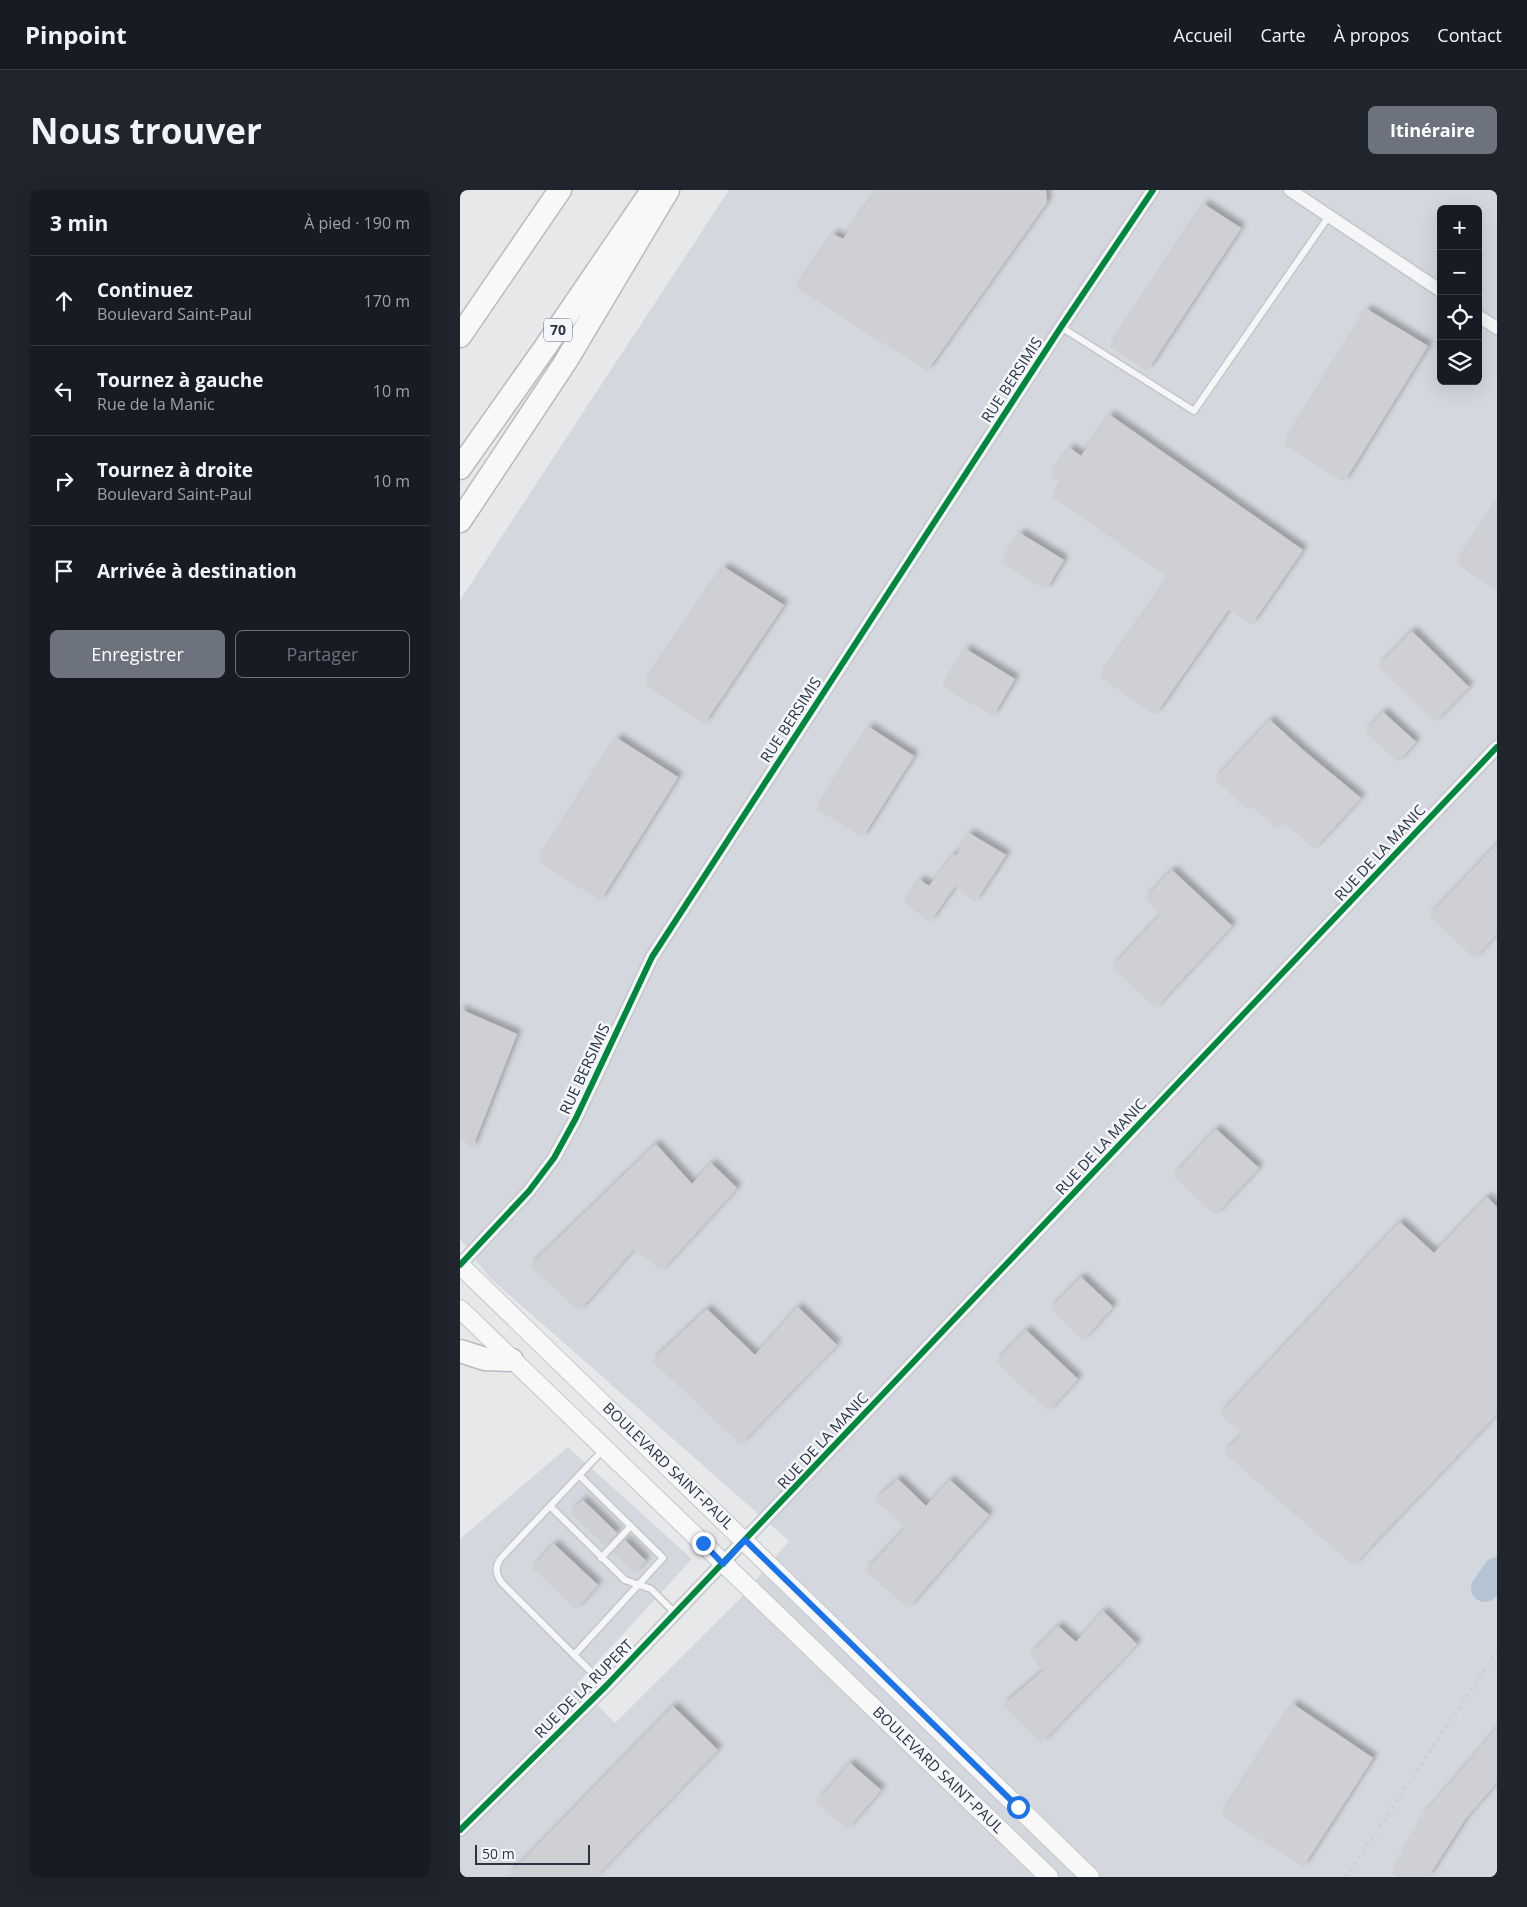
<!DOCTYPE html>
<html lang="fr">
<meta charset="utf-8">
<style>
:root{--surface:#171b24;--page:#20242c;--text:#f1f3f6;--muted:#9ea1a6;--line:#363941;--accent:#6c737f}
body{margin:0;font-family:"Open Sans",sans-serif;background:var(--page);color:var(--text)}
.controls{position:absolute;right:15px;top:15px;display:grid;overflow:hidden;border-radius:8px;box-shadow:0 5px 20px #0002}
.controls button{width:45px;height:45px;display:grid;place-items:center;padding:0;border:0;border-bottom:1px solid var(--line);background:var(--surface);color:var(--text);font:25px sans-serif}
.scale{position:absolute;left:15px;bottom:12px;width:115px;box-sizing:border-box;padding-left:5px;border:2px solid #2b3445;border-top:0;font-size:14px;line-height:18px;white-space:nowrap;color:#2b3445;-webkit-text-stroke:4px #f4f6f9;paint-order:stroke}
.stop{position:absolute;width:15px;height:15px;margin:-11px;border:4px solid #1a73e8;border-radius:50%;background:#fff}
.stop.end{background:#1a73e8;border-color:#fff;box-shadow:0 1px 5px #0008}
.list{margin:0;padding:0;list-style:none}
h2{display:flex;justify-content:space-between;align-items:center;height:65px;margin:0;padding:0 20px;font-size:21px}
h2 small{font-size:16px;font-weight:400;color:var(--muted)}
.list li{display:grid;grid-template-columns:32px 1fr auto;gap:15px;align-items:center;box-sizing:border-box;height:90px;padding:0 20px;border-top:1px solid var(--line)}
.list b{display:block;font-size:19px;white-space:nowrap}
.list p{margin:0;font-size:16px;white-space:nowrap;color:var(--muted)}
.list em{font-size:16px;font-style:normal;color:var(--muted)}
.actions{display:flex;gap:10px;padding:15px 20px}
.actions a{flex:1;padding:11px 0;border:1px solid var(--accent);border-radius:8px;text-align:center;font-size:18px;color:var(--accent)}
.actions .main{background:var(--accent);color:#fff}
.icon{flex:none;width:28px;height:28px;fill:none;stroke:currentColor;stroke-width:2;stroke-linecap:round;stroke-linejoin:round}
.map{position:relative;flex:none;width:1037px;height:1687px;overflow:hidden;border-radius:8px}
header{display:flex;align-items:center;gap:30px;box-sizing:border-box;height:70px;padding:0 25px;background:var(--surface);border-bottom:1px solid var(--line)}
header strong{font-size:24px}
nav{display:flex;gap:28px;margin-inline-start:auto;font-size:18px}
.intro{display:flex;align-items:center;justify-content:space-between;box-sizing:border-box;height:120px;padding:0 30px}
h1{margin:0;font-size:35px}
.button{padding:12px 22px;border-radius:8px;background:var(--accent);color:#fff;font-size:18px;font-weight:700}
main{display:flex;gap:30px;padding:0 30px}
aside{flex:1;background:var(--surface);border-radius:8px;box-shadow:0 5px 20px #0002}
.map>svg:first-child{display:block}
.built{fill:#d4d7dd;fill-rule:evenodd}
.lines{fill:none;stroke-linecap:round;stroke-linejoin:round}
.river{stroke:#b4c4d5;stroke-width:28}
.building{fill:#ced0d3;filter:url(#shadow)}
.service-casing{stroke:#c4c6c8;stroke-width:9}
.minor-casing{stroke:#c4c6c8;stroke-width:15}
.secondary-casing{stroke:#c4c6c8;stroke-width:20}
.motorway-casing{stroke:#b8bbbf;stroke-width:25}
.service{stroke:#f5f6f7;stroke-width:6}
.minor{stroke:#f5f6f7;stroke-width:12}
.secondary{stroke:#f8f8f8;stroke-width:18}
.motorway{stroke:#f8f8f8;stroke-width:22}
.rail{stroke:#cecfd2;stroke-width:4;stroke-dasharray:2.5 5;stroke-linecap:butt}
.cycleway-casing{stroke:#f4f6f9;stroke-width:9}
.cycleway{stroke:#00873e;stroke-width:6}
.route{stroke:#1a73e8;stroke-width:6}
.labels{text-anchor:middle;stroke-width:5;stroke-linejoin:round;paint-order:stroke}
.shield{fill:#f4f6f9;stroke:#676e7b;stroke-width:1}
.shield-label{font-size:14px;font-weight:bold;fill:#2b3445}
.street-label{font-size:15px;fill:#2b3445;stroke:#f4f6f9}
</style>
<header>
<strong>Pinpoint</strong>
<nav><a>Accueil</a><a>Carte</a><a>À propos</a><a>Contact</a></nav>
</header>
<div class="intro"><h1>Nous trouver</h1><a class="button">Itinéraire</a></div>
<main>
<aside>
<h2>3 min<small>À pied · 190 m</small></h2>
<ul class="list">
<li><svg class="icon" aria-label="ahead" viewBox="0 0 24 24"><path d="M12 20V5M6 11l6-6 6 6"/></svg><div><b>Continuez</b><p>Boulevard Saint-Paul</p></div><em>170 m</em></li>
<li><svg class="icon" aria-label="left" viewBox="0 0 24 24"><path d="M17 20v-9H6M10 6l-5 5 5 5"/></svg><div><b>Tournez à gauche</b><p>Rue de la Manic</p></div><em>10 m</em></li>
<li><svg class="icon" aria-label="right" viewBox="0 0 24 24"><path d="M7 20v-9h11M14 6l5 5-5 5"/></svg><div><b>Tournez à droite</b><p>Boulevard Saint-Paul</p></div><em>10 m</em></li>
<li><svg class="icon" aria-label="arrive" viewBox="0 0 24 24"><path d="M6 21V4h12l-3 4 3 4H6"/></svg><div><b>Arrivée à destination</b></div></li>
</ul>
<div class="actions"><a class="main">Enregistrer</a><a>Partager</a></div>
</aside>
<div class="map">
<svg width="1037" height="1687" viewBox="0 0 1037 1687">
<defs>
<filter id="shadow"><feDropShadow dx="4.5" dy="-4.5" stdDeviation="2.5" flood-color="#0004"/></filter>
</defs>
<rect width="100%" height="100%" fill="#e6e8ea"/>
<!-- built -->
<path class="built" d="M269 0H1037V1687H0V1349L108 1257 232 1369 117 1494 155 1533 279 1410 329 1351 29 1087 0 1049V410ZM981 19H1018V191H981Z"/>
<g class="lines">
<!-- river -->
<path class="river" d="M1025 1398 1037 1381"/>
</g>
<!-- building -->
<path class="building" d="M417 0H586L587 12 467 181 336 98 373 44 383 49Z
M744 14 781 38 687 181 650 157Z
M907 119 968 156 884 292 824 255Z
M650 225 843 360 791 435 769 419 695 525 640 487 709 388 592 307 602 294 590 286 610 258 621 266Z
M1037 312V400L997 374Z
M560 343 604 370 586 400 542 373Z
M264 377 324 415 244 534 184 494Z
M952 441 1009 497 975 532 918 476Z
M506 459 555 489 533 526 483 497Z
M923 522 956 552 938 572 905 542Z
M810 530 843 560 901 608 854 659 825 633 816 638 791 615 787 620 755 589Z
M409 537 454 566 402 648 357 619Z
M157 548 218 587 140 711 78 671Z
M509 643 546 665 515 712 495 696 470 732 444 713 460 690 469 696 494 664 496 666Z
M1037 654V744L1014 768 969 726Z
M712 680 772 736 695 818 652 777 701 724 685 709Z
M0 819 57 844 12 959 0 946Z
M756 939 799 978 755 1025 713 986Z
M196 954 232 994 251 973 277 998 201 1081 174 1059 119 1121 70 1076Z
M1027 1007 1037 1017V1224L893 1375 764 1263 782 1244 760 1224 940 1032 974 1063Z
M621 1087 653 1117 623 1150 590 1119Z
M338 1117 377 1155 280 1254 192 1171 247 1119 295 1165Z
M566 1140 618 1189 588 1221 536 1172Z
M438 1289 466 1316 490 1290 529 1325 448 1418 405 1381 446 1338 415 1310Z
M123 1310 157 1343 145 1356 110 1322Z
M165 1350 186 1371 174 1383 153 1363Z
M94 1354 138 1395 116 1419 72 1378Z
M643 1421 677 1454 581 1553 543 1515 583 1481 570 1465 598 1436 616 1452Z
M833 1514 913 1568 843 1677 761 1625Z
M213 1516 258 1560 135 1687H47Z
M1037 1538V1592L1006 1628 968 1687H938L932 1683 965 1623Z
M390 1573 421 1600 387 1639 356 1613Z"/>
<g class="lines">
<defs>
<path id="service" d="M601 137 734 221 869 26
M144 1259 90 1316 165 1390 191 1399 216 1424
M119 1285 203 1368 114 1465 146 1496
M90 1316 42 1367C35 1375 35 1384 42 1393L114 1465
M141 1368 171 1336"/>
<path id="minor" d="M830 0 981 101
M1018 126 1037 138
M0 1075 69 1001 94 968 116 928 192 767 601 137 693 0
M0 1640 146 1496 1037 557"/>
<path id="secondary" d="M0 1075 630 1687
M0 1119 589 1687"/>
<path id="motorway" d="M0 146 100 0
M0 278 84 159 189 5
M0 331 106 171 208 0
M0 1161 25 1169 52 1170"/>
</defs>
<!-- service casing -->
<use href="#service" class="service-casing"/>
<!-- minor casing -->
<use href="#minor" class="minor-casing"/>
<!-- secondary casing -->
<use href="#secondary" class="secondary-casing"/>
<!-- motorway casing -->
<use href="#motorway" class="motorway-casing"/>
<!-- service -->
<use href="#service" class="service"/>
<!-- minor -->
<use href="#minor" class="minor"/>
<!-- secondary -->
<use href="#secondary" class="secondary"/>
<!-- motorway -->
<use href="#motorway" class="motorway"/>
<!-- rail -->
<path class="rail" d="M886 1687 1037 1461"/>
<defs>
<path id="cycleway" d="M0 1075 69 1001 94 968 116 928 192 767 601 137 693 0
M0 1640 146 1496 1037 557"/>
</defs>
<!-- cycleway casing -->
<use href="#cycleway" class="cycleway-casing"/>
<!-- cycleway -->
<use href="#cycleway" class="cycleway"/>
</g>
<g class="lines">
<!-- route -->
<path class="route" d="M243 1353 263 1374 285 1350 558 1617"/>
</g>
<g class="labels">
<!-- shield labels -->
<rect class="shield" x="84" y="128.5" width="28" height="23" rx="4"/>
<g class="shield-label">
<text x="98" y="145">70</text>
</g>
<!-- street labels -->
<g class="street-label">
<text transform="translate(552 190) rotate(-57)" y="5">RUE BERSIMIS</text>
<text transform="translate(331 530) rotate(-57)" y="5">RUE BERSIMIS</text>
<text transform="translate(920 663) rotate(-47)" y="5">RUE DE LA MANIC</text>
<text transform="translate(125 879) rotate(-65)" y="5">RUE BERSIMIS</text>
<text transform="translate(641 957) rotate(-47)" y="5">RUE DE LA MANIC</text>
<text transform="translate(363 1251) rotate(-47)" y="5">RUE DE LA MANIC</text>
<text transform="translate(208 1276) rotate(44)" y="5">BOULEVARD SAINT-PAUL</text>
<text transform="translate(124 1499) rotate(-45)" y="5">RUE DE LA RUPERT</text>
<text transform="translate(478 1580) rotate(44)" y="5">BOULEVARD SAINT-PAUL</text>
</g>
</g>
</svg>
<div class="controls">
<button>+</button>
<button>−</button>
<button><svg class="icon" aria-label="locate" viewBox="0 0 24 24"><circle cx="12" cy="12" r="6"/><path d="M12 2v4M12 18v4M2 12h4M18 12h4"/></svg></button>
<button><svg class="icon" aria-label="layers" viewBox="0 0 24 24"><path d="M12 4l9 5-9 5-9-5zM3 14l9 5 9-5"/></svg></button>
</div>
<div class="scale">50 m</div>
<div class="stop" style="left:558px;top:1617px"></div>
<div class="stop end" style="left:243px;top:1353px"></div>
</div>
</main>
